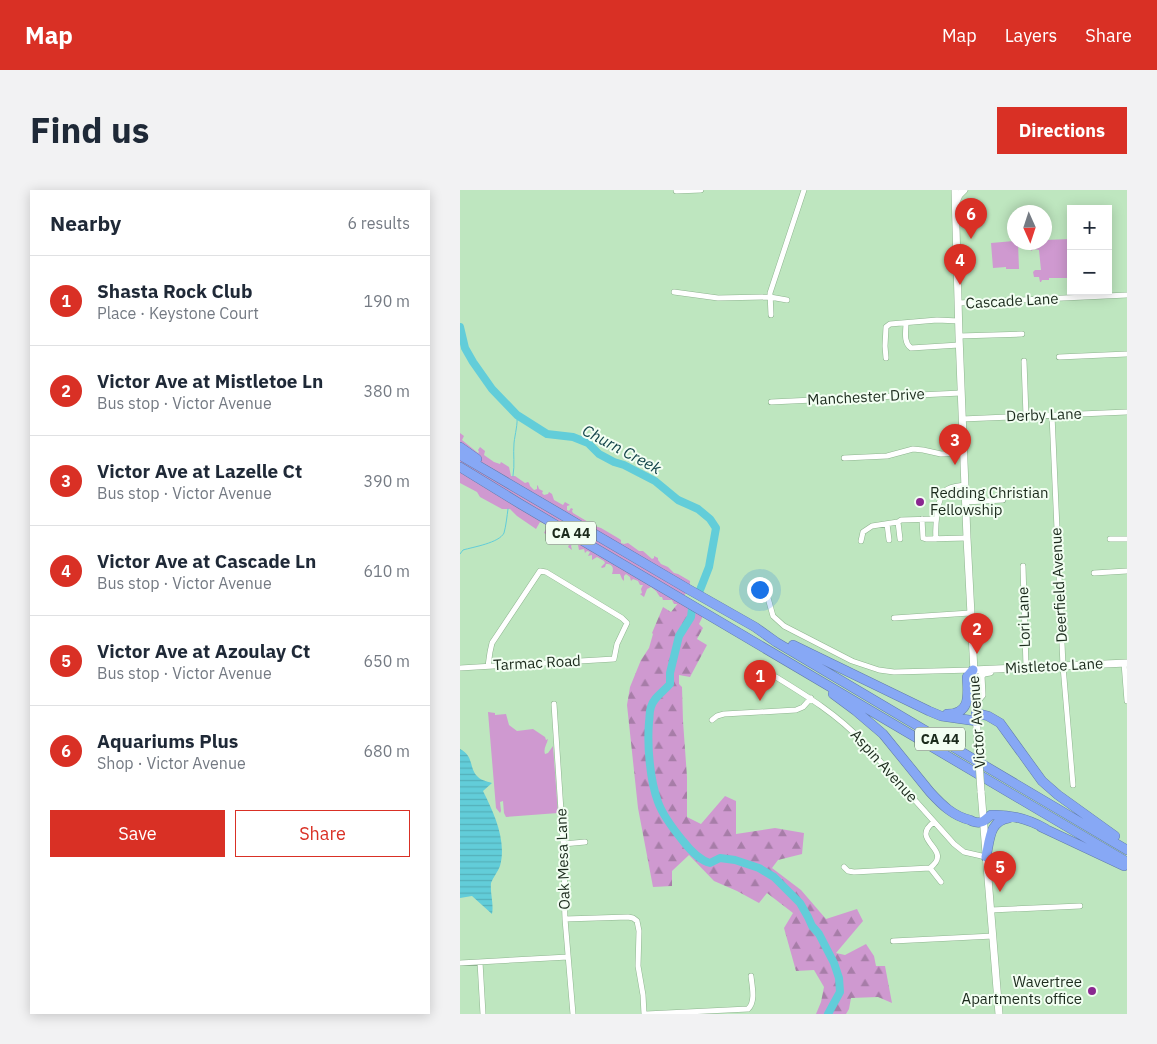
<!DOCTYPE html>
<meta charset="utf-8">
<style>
:root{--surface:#fff;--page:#f2f2f3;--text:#1f2937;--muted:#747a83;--line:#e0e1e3;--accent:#d93025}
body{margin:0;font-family:"IBM Plex Sans",sans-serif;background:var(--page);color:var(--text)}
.controls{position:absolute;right:15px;top:15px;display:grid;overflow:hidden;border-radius:0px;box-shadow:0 2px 12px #0003}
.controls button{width:45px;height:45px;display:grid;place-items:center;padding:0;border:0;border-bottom:1px solid var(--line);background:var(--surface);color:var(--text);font:25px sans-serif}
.compass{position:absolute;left:547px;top:15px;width:45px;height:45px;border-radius:50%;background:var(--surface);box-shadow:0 2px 12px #0003;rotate:177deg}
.you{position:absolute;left:299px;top:399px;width:18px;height:18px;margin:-12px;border:4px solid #fff;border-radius:50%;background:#1a73e8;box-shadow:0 0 0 8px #1a73e833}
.badge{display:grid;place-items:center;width:32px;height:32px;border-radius:50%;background:var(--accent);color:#fff;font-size:16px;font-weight:700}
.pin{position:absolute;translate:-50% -41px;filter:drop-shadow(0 1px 2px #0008)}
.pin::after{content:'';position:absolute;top:26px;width:18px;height:15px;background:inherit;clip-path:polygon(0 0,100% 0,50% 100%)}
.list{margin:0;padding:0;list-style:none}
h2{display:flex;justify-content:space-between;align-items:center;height:65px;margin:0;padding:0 20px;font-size:21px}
h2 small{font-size:16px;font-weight:400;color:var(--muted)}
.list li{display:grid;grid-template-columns:32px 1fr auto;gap:15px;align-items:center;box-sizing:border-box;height:90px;padding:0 20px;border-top:1px solid var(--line)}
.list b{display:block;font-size:19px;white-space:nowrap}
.list p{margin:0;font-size:16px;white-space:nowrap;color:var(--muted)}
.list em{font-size:16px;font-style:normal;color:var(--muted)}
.actions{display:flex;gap:10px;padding:15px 20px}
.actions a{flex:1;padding:11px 0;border:1px solid var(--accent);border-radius:0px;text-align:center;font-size:18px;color:var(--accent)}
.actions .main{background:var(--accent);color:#fff}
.map{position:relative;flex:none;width:667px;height:824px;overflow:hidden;border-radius:0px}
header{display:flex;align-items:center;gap:30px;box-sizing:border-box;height:70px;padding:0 25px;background:var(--accent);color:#fff}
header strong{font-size:24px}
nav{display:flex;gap:28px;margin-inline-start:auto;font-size:18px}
.intro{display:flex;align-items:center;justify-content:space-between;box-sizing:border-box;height:120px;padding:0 30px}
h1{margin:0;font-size:35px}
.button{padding:12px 22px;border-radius:0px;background:var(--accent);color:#fff;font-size:18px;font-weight:700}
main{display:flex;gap:30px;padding:0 30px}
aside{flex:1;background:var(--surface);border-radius:0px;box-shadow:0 2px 12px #0003}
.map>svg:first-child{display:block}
.grass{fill:#cf99d0}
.forest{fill:url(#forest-firs)}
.water{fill:url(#water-rules)}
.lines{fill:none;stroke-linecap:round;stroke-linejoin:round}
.stream{stroke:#62cdd9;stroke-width:1}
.river{stroke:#62cdd9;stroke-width:8}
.street-casing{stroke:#8eb48f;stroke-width:6}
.secondary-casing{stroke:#8eb48f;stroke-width:8}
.highway-casing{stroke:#617ca9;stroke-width:10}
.street{stroke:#fff;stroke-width:5}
.secondary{stroke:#fff;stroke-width:7}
.highway{stroke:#87a8f5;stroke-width:9}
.secondary-bridge-casing{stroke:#8eb48f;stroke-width:8;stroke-linecap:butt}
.secondary-bridge{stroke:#fff;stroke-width:7}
.poi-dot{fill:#8a2790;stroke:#f2fef2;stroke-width:2}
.labels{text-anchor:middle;stroke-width:4;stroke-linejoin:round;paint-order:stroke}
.shield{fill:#f2fef2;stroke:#5c6a5c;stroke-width:1}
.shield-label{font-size:14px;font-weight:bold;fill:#1b2a1c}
.street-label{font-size:15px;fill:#1b2a1c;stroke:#f2fef2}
.poi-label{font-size:15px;fill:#1b2a1c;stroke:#f2fef2;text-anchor:start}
.water-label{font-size:16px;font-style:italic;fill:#13444a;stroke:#f2fef2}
</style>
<header>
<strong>Map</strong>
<nav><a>Map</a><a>Layers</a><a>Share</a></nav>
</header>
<div class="intro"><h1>Find us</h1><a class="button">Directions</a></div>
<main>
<aside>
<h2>Nearby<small>6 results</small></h2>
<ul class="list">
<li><span class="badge">1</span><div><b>Shasta Rock Club</b><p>Place · Keystone Court</p></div><em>190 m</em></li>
<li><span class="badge">2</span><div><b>Victor Ave at Mistletoe Ln</b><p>Bus stop · Victor Avenue</p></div><em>380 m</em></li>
<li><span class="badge">3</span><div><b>Victor Ave at Lazelle Ct</b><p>Bus stop · Victor Avenue</p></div><em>390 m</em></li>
<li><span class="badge">4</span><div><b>Victor Ave at Cascade Ln</b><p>Bus stop · Victor Avenue</p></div><em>610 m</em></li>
<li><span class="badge">5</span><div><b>Victor Ave at Azoulay Ct</b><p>Bus stop · Victor Avenue</p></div><em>650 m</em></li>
<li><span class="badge">6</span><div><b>Aquariums Plus</b><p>Shop · Victor Avenue</p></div><em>680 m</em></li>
</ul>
<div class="actions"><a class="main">Save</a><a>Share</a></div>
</aside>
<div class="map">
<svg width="667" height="824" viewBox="0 0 667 824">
<defs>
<pattern id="forest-firs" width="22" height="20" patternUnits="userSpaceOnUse" patternTransform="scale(1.25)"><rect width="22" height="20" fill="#cf99d0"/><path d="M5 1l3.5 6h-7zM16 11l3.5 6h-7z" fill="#a77da8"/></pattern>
<pattern id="water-rules" width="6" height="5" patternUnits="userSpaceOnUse" patternTransform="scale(1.25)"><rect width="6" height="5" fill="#62cdd9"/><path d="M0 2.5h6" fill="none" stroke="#54b0ba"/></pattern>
</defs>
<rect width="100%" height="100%" fill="#bee6bf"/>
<!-- grass -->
<path class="grass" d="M611 49V90H607V88H589V90H582L581 92H580L579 87H574L573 82 575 80H581L579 60 574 59 571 61 570 53 584 52 585 50Z
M554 51V52L558 53 559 79H546V77L533 78 531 53Z
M0 243 4 246 2 250 18 263 19 262 18 260 20 257 25 261 24 265 34 272 40 274 41 272 49 277 51 286H55L65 293 68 292 69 293 70 296 74 300 77 299V295L78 296 79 299 83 301 82 303 84 305 88 304 89 302 92 304 94 310 103 315 105 312 110 315 107 316V320L109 321 111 318 113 319 112 321 113 323 135 336 141 338 158 348 161 350V353L164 354 168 353 179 361H183L192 369 194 368V366L198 368V370L201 374 208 377 214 383 218 384 230 391C231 399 222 408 218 414H214L212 410H203L202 407H200L196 401 191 397 187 399 184 407 180 404 182 403 181 399 183 395H180L178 391 173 389 171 391 170 387 166 384 164 386V391L162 389 160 384H152C154 378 153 374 146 374L145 377 142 378 141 377 145 373 144 371 137 367 132 370V365L128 366 130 362 127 361 125 363 124 359 119 360 118 355 113 353 111 356 112 360 108 357 109 355 110 352 106 353 104 355 102 354 106 349 105 346H103L102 347 97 343 93 348 90 347 92 341 91 340 86 344 84 343 87 337 85 334 80 332 76 339 57 326 50 319H42L20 307 17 302 0 293Z
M28 522 35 523V525L46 524 49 535 57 541 73 539 85 547 86 550 88 549C87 554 83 559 85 564L88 563 93 556 98 623 46 627 44 623 43 611 40 612 41 621 40 623 36 618Z"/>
<!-- forest -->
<path class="forest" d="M219 412 243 426 239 434 243 438 237 449 247 455 230 487 219 485V494L222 497 223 531 227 587V627L241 634 265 606 276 611V644L315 638 344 643 342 664 318 670 312 678 341 700 366 729 397 719 403 731 376 763 385 765 406 754 414 766 416 776H425L432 813 418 807 391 808 389 819 386 824H356L361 812 364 797 354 780 336 781 324 738 333 723 307 703 299 713 277 701 254 691 229 665 212 681V696L193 697 178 618 167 515 170 497 181 470 189 458 193 444 192 443 203 417 211 422Z"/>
<!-- water -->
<path class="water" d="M0 559C14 566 9 578 17 586 20 590 26 591 32 593L23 601C34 623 47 651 40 676 38 682 33 687 31 693 30 704 34 714 32 724L12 706 0 708Z"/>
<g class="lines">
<!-- stream -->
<path class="stream" d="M53 286C55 274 53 265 54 253 55 244 58 234 57 225
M0 364 3 360C13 357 39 353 44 343 46 336 47 326 48 319"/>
<!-- river -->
<path class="river" d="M0 137 5 158 13 172 32 199 57 225 87 244 113 247 128 253 139 264 154 272 164 275 195 291 218 310 238 319 250 329 256 338 249 377 240 400
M232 419 231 427 219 446 210 483V494C204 501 193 508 191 517 189 522 190 527 189 532 187 556 190 590 198 612 203 626 214 640 223 651 230 660 239 670 250 673L260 668 275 670 299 678 314 687 340 713 348 727 352 736 359 744 374 773 379 788 380 802 368 824"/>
<defs>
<path id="street" d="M216 1 241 0
M214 102 258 108 310 107 327 110
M498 113 667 105
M311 125 310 103 344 0
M446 133C446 141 443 152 451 158L499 155
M499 146 562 144
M599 167 667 164
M426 168 425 156 426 137 430 134 477 130 499 131
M564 171 566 226
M311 212 501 203
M592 225 603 476 613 595
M502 229 667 222
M384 268 427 266 453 259 463 260 481 264 503 263
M505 312 543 310
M462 329 463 348 466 349 507 348
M438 332 440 349
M427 334 429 350
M476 349C475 338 477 308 485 301 490 296 498 296 505 295
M650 349H667
M401 351 403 342 412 336 438 332 441 330 475 329
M563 376 566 477
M634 383 667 381
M308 408 313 426 324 436 392 471 419 480 434 482 513 480
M434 428 510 423
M664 473 667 511
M0 478 154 469 157 454 167 433 162 428 86 382 80 381 32 453 30 462 28 476
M316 487C347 506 378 525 403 552L494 654 504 662 526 667
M94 514 105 682 104 702 105 729 113 824
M252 530 257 526 264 524 336 520 343 517 351 508
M103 654 125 652
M384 677 388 681 394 682 470 678C495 659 448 651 474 632
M470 678 481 692
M531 720 620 716
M105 729 168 727 173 728 177 731 179 741 178 776 183 805 184 824
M433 751 533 746
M20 772 23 824
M0 773 108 767
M186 824 288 819C296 812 292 796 291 786"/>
<path id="secondary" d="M495 0 499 146 507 348 518 558
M496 12 499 5 504 0
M513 480 667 473
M515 513 522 505 521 486 524 483 530 482
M521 601 539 824"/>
<path id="highway" d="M0 257 17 269
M0 265 228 399 295 437 316 452 667 660
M0 277 62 315 667 672
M333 455 469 521 481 526 516 531
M373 504 396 521 423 544 470 602C482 615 493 626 510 630 513 632 518 633 521 632 525 631 528 627 531 625 551 624 568 629 586 639
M516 523 528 526 540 533 582 591 598 605 655 646
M487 524C511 524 508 505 507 487L513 480
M581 637 664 676
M526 667C530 650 529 631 549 628"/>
</defs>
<!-- street casing -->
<use href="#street" class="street-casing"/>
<!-- secondary casing -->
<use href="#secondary" class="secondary-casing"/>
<!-- highway casing -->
<use href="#highway" class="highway-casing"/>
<!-- street -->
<use href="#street" class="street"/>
<!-- secondary -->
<use href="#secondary" class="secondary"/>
<!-- highway -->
<use href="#highway" class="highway"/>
<defs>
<path id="secondary-bridge" d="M518 558 521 601"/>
</defs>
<!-- secondary-bridge casing -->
<use href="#secondary-bridge" class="secondary-bridge-casing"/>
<!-- secondary-bridge -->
<use href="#secondary-bridge" class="secondary-bridge"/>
</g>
<!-- markers -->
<g class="poi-dot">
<circle cx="460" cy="312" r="5"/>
<circle cx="632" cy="801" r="5"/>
</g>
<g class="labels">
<!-- shield labels -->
<g class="shield">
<rect x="86" y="331.5" width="50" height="23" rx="4"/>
<rect x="455" y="537.5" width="50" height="23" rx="4"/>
</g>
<g class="shield-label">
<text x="111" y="348">CA 44</text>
<text x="480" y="554">CA 44</text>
</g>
<!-- street labels -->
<g class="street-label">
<text transform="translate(552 111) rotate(-3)" y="5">Cascade Lane</text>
<text transform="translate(406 207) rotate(-3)" y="5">Manchester Drive</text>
<text transform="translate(584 225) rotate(-2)" y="5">Derby Lane</text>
<text transform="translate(599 395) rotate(-93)" y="5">Deerfield Avenue</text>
<text transform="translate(564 427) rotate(-92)" y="5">Lori Lane</text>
<text transform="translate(77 473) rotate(-3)" y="5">Tarmac Road</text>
<text transform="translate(594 476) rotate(-3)" y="5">Mistletoe Lane</text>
<text transform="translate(517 532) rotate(-94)" y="5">Victor Avenue</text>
<text transform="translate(424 576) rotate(48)" y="5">Aspin Avenue</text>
<text transform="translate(103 669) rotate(-92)" y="5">Oak Mesa Lane</text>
</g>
<!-- poi labels -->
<g class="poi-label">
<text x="470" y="308">Redding Christian<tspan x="470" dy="17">Fellowship</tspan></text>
<text x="622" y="797" text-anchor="end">Wavertree<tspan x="622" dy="17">Apartments office</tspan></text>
</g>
<!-- water labels -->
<g class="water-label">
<text transform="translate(162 259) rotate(28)" y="6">Churn Creek</text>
</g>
</g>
</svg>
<div class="controls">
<button>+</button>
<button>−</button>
</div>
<svg class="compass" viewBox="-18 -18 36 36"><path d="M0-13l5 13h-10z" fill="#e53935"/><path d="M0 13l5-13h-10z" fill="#747a83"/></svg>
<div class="you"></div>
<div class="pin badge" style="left:300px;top:511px">1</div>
<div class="pin badge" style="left:517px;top:464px">2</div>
<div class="pin badge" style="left:495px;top:275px">3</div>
<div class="pin badge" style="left:500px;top:95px">4</div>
<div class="pin badge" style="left:540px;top:702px">5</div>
<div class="pin badge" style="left:511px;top:49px">6</div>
</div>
</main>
